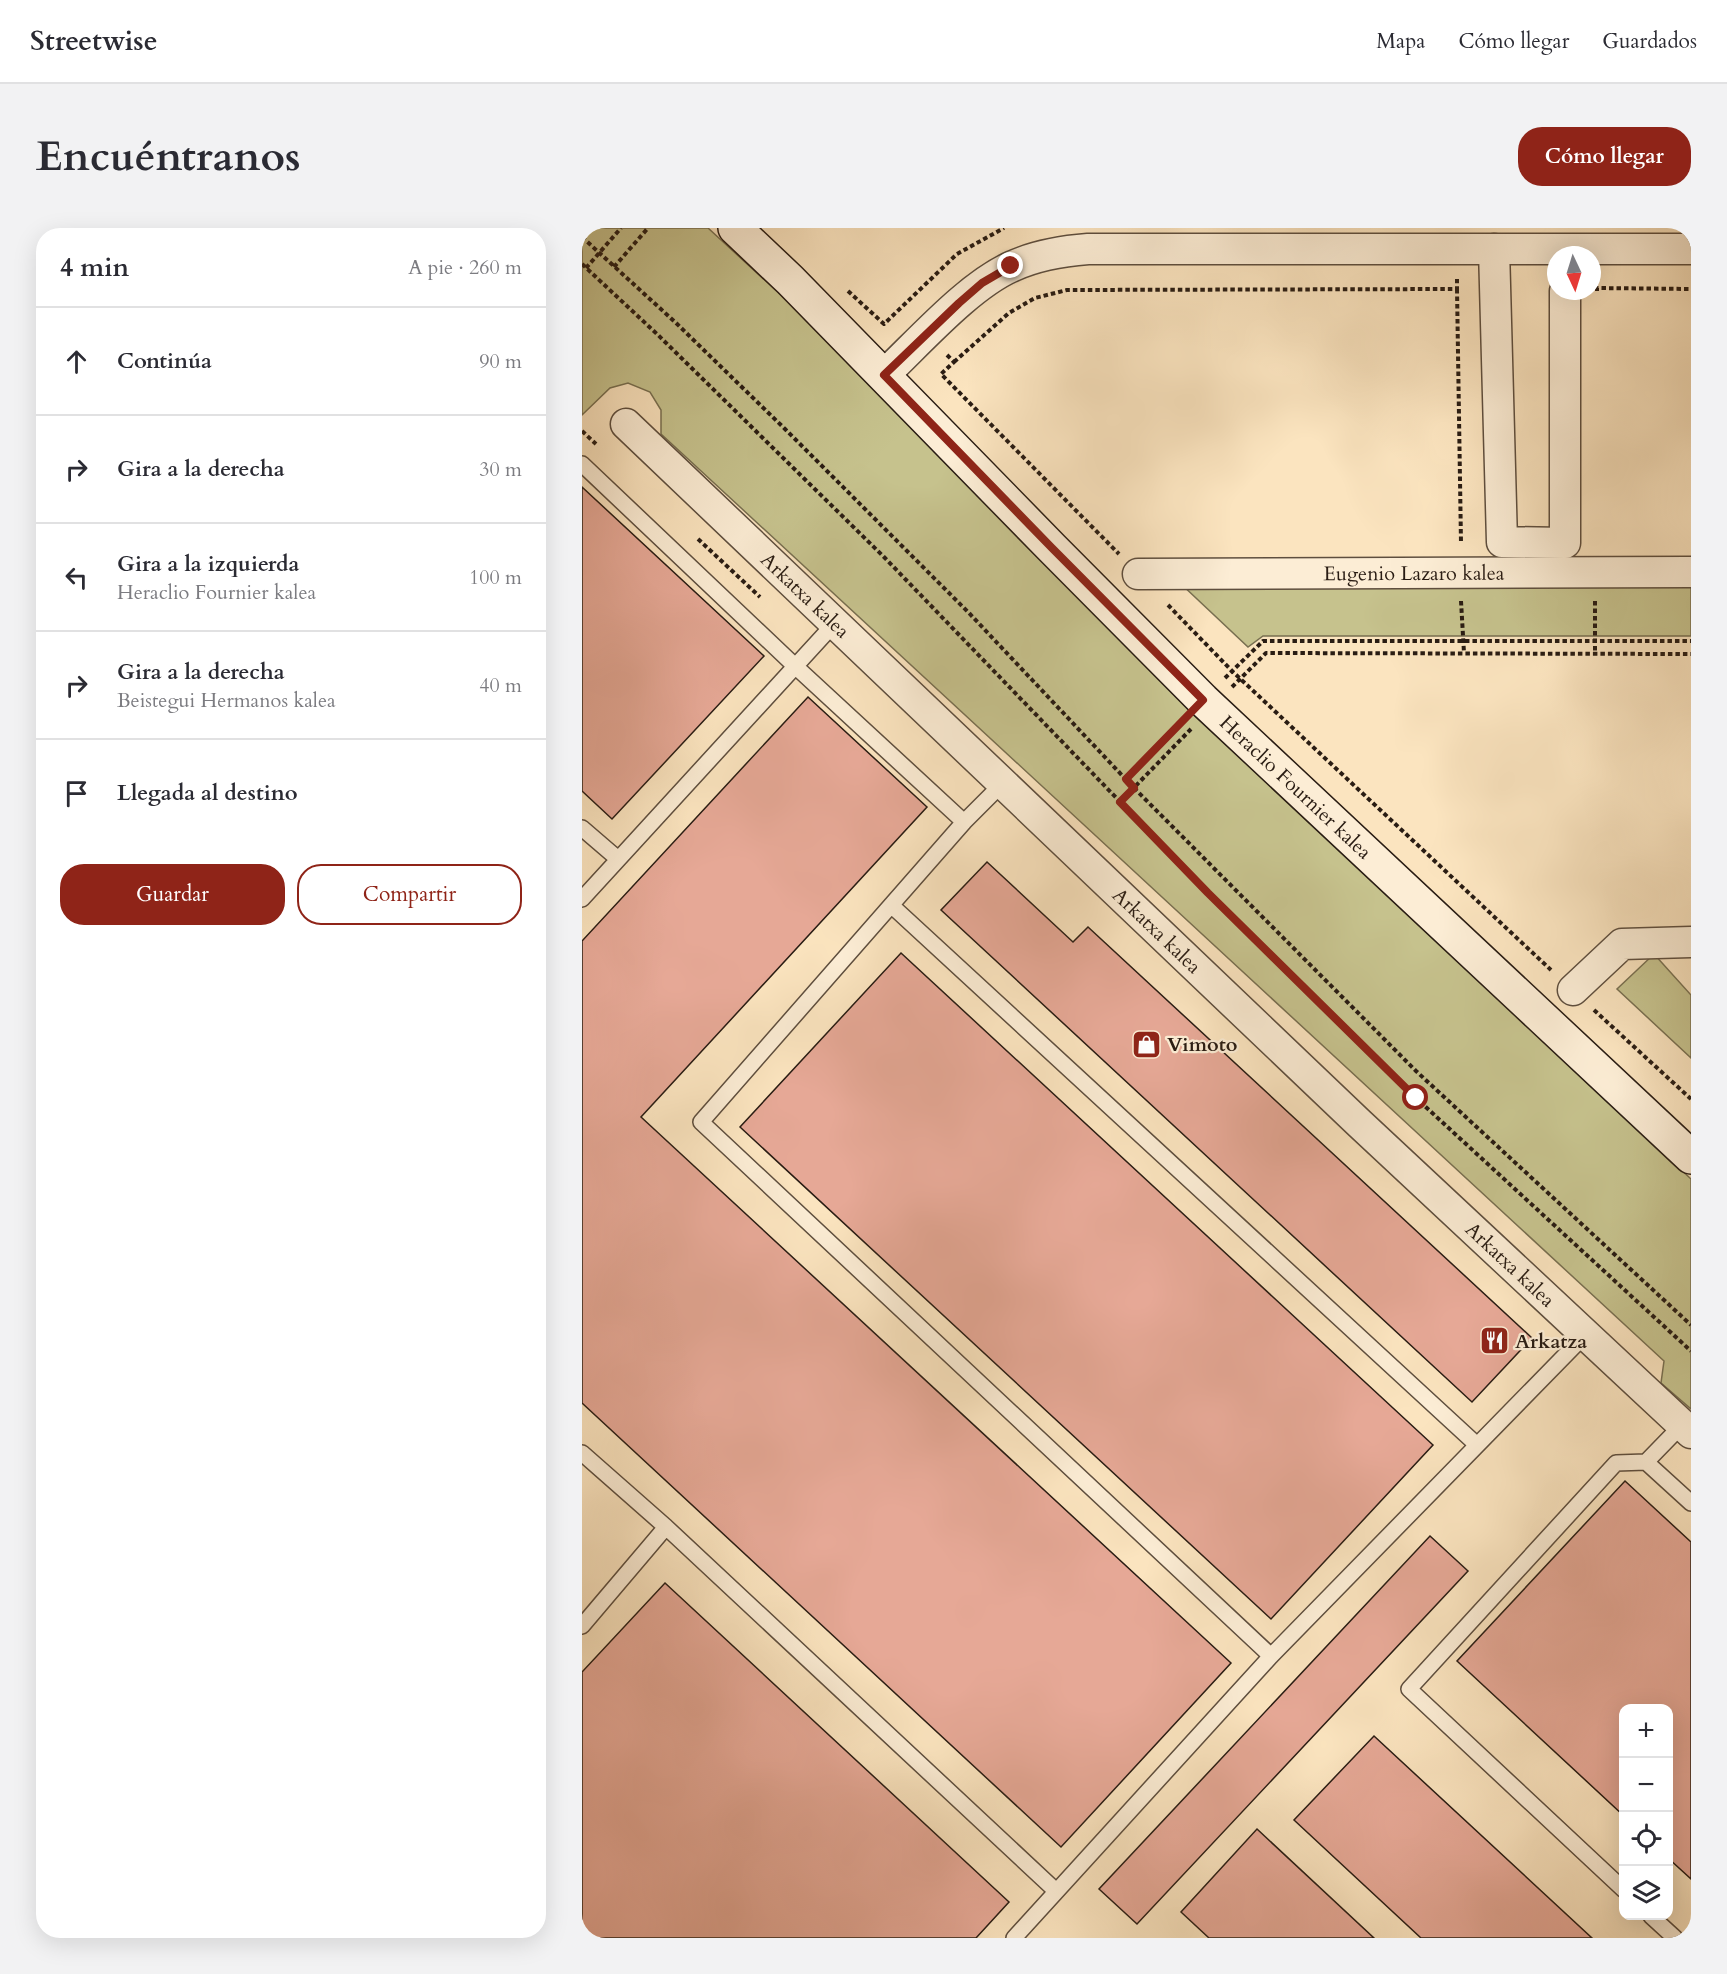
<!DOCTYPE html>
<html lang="es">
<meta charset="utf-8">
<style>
:root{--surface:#fff;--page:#f2f2f3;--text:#2b2b33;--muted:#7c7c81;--line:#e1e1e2;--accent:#8f2418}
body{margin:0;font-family:Cardo,serif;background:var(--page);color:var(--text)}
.controls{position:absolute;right:18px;bottom:18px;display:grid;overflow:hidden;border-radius:12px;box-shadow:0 6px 24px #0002}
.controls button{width:54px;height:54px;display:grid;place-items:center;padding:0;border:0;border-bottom:2px solid var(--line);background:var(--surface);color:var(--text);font:30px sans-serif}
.compass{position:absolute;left:965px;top:18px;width:54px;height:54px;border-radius:50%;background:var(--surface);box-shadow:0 6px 24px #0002;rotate:176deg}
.stop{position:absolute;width:18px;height:18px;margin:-14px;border:4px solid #8f2418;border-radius:50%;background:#fff}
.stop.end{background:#8f2418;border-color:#fff;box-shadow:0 2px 6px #0008}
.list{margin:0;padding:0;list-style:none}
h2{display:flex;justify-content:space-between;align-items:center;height:78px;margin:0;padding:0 24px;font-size:26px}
h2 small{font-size:20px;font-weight:400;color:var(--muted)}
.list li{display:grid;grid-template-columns:39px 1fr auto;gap:18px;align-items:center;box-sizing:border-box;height:108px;padding:0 24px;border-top:2px solid var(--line)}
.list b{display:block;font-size:22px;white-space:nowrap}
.list p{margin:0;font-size:20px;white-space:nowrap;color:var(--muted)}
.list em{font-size:20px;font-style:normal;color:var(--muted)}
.actions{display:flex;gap:12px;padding:18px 24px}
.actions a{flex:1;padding:14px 0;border:2px solid var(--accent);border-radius:24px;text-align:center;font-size:21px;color:var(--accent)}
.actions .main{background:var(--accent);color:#fff}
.icon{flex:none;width:33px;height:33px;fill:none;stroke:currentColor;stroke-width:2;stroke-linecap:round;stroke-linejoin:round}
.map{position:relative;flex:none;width:1109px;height:1710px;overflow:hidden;border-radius:24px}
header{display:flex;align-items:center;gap:36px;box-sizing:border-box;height:84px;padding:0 30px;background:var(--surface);border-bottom:2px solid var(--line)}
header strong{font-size:28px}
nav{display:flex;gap:33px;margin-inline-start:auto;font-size:21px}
.intro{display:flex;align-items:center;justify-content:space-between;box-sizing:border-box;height:144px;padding:0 36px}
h1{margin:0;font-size:42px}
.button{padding:15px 27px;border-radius:24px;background:var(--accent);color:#fff;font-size:21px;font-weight:700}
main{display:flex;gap:36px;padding:0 36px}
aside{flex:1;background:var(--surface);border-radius:24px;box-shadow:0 6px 24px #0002}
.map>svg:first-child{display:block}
.green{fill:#c6c28d;stroke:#786f50;stroke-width:1.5}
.building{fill:#e6a896;stroke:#291c13;stroke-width:1.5}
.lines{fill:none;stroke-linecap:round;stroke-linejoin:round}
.lane-casing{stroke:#5e4e3e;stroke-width:18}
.street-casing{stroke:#5e4e3e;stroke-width:33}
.secondary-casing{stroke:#291c13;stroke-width:36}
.path{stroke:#291c13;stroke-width:4;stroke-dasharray:4.5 3;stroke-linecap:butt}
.lane{stroke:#fcedd5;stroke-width:15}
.street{stroke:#fcedd5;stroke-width:30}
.secondary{stroke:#fcedd5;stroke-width:33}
.route{stroke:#8f2418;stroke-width:8}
.labels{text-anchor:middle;stroke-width:4.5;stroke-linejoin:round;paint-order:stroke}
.street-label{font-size:20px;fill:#291c13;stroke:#fcedd5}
.poi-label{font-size:20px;font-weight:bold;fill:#291c13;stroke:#fcedd5;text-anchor:start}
</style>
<header>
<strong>Streetwise</strong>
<nav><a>Mapa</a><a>Cómo llegar</a><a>Guardados</a></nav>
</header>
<div class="intro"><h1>Encuéntranos</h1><a class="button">Cómo llegar</a></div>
<main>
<aside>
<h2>4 min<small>A pie · 260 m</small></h2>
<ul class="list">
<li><svg class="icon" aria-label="ahead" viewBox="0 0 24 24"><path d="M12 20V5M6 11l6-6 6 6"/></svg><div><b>Continúa</b></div><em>90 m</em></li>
<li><svg class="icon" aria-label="right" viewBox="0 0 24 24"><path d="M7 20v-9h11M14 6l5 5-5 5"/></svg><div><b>Gira a la derecha</b></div><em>30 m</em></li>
<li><svg class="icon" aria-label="left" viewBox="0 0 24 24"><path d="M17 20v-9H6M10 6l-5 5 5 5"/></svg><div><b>Gira a la izquierda</b><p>Heraclio Fournier kalea</p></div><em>100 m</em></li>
<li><svg class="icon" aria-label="right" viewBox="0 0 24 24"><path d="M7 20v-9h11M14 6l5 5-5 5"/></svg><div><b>Gira a la derecha</b><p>Beistegui Hermanos kalea</p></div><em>40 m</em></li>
<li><svg class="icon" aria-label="arrive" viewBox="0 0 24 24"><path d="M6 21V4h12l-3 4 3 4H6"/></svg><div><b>Llegada al destino</b></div></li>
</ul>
<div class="actions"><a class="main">Guardar</a><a>Compartir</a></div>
</aside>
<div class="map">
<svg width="1109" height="1710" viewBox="0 0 1109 1710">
<rect width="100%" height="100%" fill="#fbe4bf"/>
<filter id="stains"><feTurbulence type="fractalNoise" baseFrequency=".00333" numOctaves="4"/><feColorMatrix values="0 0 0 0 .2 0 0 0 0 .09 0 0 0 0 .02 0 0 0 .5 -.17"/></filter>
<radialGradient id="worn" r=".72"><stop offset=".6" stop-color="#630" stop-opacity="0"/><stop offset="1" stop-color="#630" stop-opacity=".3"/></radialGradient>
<!-- green -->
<path class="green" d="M0 0H126L212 79 605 480 1109 951V1181L1079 1155 1082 1133 79 206V182L68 164 46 155 28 160 0 187Z
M597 354 1109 355V408H681L666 419Z
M1072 726 1109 767V830L1035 761Z"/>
<!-- building -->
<path class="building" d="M0 259 182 428 30 591 0 563Z
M226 469 345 579 59 889 649 1435 479 1619 0 1175V713Z
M405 634 491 714 506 699 950 1110 890 1174 359 682Z
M319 725 851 1217 689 1391 158 899Z
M1043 1253 1109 1314V1651L1086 1630V1480H1042V1588L875 1433Z
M848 1308 886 1343 555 1696 517 1661Z
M83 1355 427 1674 394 1710H0V1444Z
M792 1508 1010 1710H839L712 1592Z
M675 1601 792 1710H627L599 1684Z"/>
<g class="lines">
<defs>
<path id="lane" d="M0 236 213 438 382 594 119 894 689 1428
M382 594 420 556
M0 600 36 631
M0 671 252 396
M309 677 895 1217
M1100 1197 1064 1234 1109 1275
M0 1225 84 1299
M0 1398 84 1299 474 1663
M1042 1662 827 1461 1034 1235 1064 1234
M1069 1688 1093 1710
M432 1710 689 1428 1003 1107"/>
<g id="street">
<path d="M912 21 920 314 983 315V63"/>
<path d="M302 147C338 113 387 57 431 38 455 27 480 23 506 21H1109"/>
<path id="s1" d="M44 196 777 895 1109 1205"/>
<path id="s2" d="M556 346 1109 344"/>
<path d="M991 762 1040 716 1109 714"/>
</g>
<g id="secondary">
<path id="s3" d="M153 0 208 52 470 320 621 472 1109 929"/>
</g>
</defs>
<!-- lane casing -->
<use href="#lane" class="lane-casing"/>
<!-- street casing -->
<use href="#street" class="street-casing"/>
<!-- secondary casing -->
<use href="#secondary" class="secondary-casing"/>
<!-- path -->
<path class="path" d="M0 9 93 94 203 201 387 385 552 560 834 843 1109 1097
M0 36 76 107 302 329 626 665 834 870 1109 1123
M32 39 66 0
M4 40 39 0
M875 61 879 315
M266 63 302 96 375 26 422 0
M1015 63V60L1109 61
M365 127 372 134 359 146 537 326
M372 134 427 85 453 70 485 62 875 61V51
M0 203 14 216
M116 311 178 369
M879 373 882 425
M1013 373V427
M586 377 650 443 969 742
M643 450 681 413H1109
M650 459 684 425 1109 426
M544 551 600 494
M538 574 609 501
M1012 782 1109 871"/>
<!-- lane -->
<use href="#lane" class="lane"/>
<!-- street -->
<use href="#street" class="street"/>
<!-- secondary -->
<use href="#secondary" class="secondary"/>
</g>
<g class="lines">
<!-- route -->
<path class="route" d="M429 38 400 55 377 75 302 147 470 320 621 472 544 551 552 560 538 574 626 665 834 870"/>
</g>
<!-- icons -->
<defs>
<symbol id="shop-square" viewBox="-11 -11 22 22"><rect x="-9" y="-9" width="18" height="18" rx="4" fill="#8f2418" stroke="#fcedd5"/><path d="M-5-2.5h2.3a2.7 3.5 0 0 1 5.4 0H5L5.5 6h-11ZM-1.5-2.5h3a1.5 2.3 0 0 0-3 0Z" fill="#fff"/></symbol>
<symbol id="restaurant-square" viewBox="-11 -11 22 22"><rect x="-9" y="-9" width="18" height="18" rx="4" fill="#8f2418" stroke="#fcedd5"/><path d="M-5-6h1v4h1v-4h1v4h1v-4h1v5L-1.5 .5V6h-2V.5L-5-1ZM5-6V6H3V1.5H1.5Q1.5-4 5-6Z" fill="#fff"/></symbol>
</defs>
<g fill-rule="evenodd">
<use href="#shop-square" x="548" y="800" width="33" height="33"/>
<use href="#restaurant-square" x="896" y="1096" width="33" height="33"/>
</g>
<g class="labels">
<!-- street labels -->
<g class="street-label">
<text dy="7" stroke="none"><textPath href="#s2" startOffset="276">Eugenio Lazaro kalea</textPath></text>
<text dy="7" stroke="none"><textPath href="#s1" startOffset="248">Arkatxa kalea</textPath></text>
<text dy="7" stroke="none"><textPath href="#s3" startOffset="792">Heraclio Fournier kalea</textPath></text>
<text dy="7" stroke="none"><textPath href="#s1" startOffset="734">Arkatxa kalea</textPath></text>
<text dy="7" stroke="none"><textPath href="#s1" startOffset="1220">Arkatxa kalea</textPath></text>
</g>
<!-- poi labels -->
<g class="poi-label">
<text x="585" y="823">Vimoto</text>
<text x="933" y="1120">Arkatza</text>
</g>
</g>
<rect width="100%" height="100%" filter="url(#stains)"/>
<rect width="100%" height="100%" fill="url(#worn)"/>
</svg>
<div class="controls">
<button>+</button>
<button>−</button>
<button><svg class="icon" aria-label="locate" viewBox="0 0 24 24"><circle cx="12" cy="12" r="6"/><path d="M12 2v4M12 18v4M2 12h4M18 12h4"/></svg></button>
<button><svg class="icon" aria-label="layers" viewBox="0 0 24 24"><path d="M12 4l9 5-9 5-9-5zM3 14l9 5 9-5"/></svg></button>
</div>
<svg class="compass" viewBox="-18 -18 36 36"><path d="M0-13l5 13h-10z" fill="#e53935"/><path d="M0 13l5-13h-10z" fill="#7c7c81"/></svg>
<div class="stop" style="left:834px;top:870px"></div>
<div class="stop end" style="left:429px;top:38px"></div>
</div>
</main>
